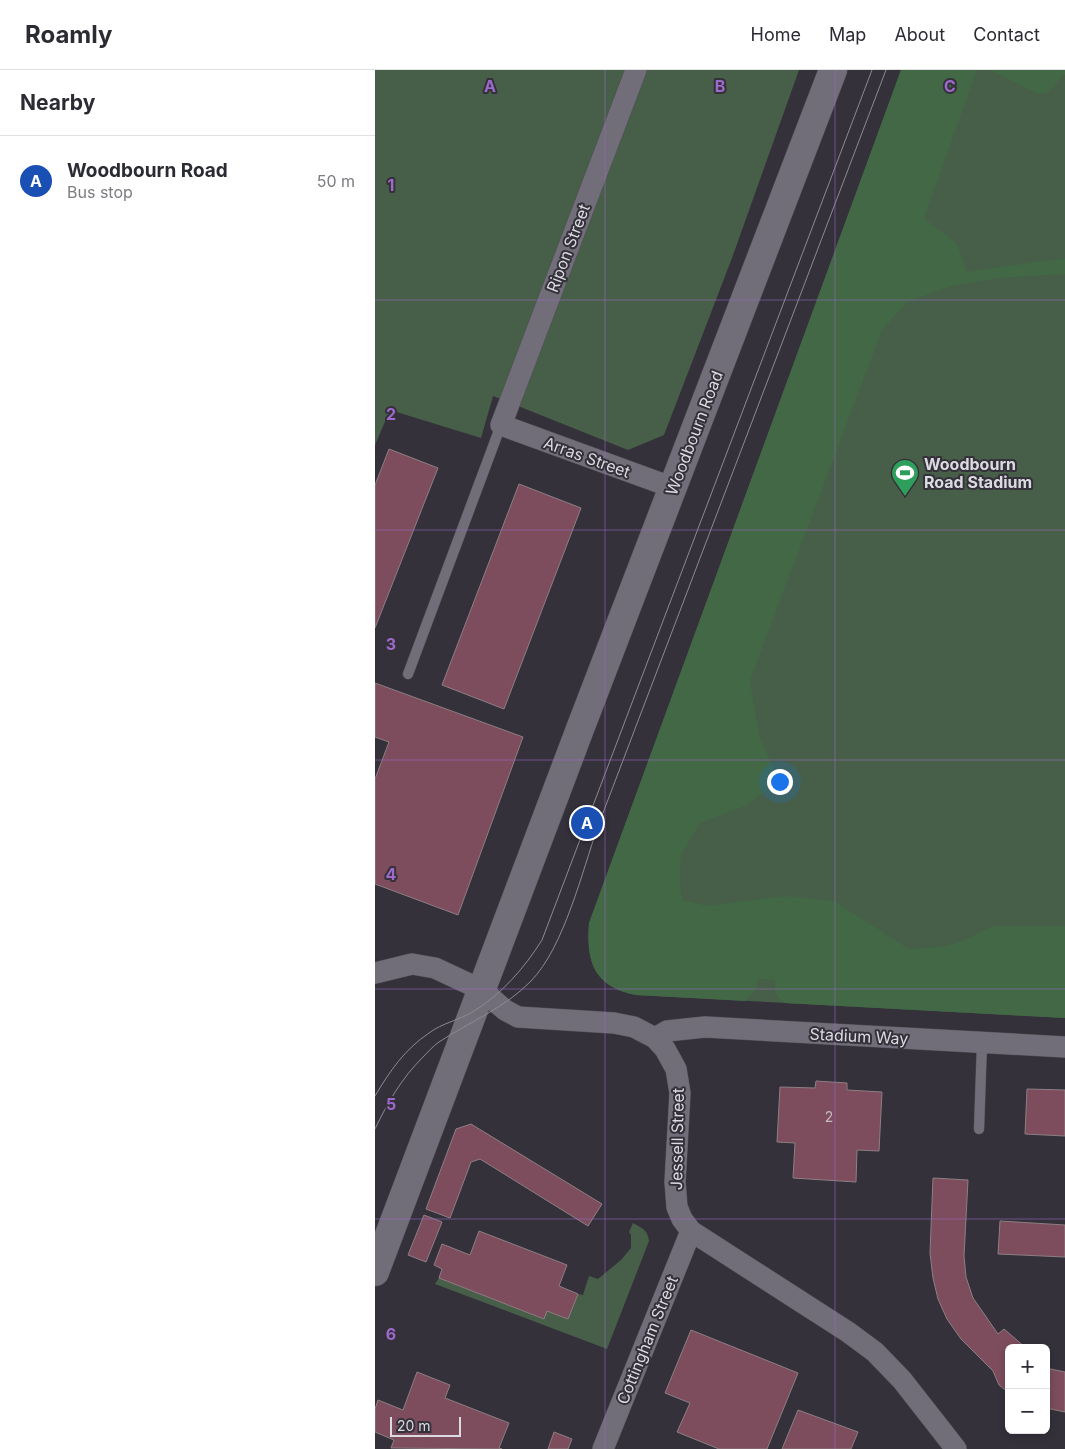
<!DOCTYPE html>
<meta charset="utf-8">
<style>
:root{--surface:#fff;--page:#f7f7f7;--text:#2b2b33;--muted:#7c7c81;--line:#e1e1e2;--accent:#b45309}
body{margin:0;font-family:Inter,sans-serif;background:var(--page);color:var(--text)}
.controls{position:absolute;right:15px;bottom:15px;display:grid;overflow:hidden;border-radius:8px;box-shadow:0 2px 8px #0003}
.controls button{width:45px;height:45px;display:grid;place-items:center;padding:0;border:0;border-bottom:1px solid var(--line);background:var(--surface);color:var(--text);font:25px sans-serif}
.scale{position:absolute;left:15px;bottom:12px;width:71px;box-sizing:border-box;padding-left:5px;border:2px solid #dcdbe1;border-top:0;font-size:14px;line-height:18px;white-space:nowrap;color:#dcdbe1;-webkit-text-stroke:4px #34313b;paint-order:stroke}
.you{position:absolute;left:404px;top:711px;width:18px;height:18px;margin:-12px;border:4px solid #fff;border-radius:50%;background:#1a73e8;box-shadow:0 0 0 8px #1a73e833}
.badge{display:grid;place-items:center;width:32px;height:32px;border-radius:50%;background:var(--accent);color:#fff;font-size:16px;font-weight:700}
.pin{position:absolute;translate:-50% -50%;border:2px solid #fff;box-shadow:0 1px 5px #0006}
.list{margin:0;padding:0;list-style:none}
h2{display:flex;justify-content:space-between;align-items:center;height:65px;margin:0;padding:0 20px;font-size:21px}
h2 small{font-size:16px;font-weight:400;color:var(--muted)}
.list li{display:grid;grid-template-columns:32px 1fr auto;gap:15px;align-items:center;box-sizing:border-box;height:90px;padding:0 20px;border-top:1px solid var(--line)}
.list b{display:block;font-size:19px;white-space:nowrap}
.list p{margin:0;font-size:16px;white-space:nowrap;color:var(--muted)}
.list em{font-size:16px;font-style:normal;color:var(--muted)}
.map{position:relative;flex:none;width:690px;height:1379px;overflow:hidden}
header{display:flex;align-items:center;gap:30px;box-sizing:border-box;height:70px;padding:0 25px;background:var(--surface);border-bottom:1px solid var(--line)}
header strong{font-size:24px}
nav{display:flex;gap:28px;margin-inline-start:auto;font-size:18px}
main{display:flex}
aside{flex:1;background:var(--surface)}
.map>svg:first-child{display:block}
.green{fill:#475f48}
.forest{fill:#426846}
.building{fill:#7d4d5d;stroke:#8d7f83}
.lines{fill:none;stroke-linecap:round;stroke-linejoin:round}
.lane-casing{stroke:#514f57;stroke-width:11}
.street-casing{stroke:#514f57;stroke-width:22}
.secondary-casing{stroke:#514f57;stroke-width:29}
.lane{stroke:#716e79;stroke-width:10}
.street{stroke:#716e79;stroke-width:21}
.secondary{stroke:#716e79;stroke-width:28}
.tram{stroke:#8c8a91;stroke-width:1}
.grid{fill:none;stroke:#9d69cb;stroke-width:1;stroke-opacity:0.55}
.labels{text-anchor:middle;stroke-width:4;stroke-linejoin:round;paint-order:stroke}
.number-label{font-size:14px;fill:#c4b8c0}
.street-label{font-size:16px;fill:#dcdbe1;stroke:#34313b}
.poi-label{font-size:16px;font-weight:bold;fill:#dcdbe1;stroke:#34313b;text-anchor:start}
.grid-label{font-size:16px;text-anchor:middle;font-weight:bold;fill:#9d69cb;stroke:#34313b;stroke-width:4;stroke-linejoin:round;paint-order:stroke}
</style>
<header>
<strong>Roamly</strong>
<nav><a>Home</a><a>Map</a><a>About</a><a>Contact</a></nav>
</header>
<main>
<aside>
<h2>Nearby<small></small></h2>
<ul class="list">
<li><span class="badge" style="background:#1a4fb4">A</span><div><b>Woodbourn Road</b><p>Bus stop</p></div><em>50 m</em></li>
</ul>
</aside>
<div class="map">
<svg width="690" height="1379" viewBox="0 0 690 1379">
<rect width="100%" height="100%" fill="#34313b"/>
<!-- green -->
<path class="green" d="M0 0H424L357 188 289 365 253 380 118 326 106 368 15 340 0 375Z
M526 0H690V948L261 925C219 917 211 892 214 853Z
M258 1153C267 1158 273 1160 274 1171L232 1279 60 1214 64 1208 168 1249 172 1241 193 1249 203 1224 208 1225 214 1206 223 1209 246 1190 256 1178V1165L254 1162Z"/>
<!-- forest -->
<path class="forest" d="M526 0H602L549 148 582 174 592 202 668 191 690 189V204L623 208 576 216 532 232 507 260 375 610 384 666 397 694 402 713 370 736 325 753 306 785 305 809 307 830 332 836 410 826 459 831 534 879 566 877 588 871 618 856H690V948L410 933C399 924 400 923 400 910L383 909 381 920 370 931 261 925C219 917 211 892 214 853Z
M615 0H690V5H688L673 23 663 24Z"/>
<!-- building -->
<path class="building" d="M14 379 63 398 0 558V415Z
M144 414 206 438 129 639 67 615Z
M0 613 148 667 83 845 0 814V709L14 672 0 667Z
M441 1011 472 1013V1020L507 1022 504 1081 482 1080 481 1112 418 1108 420 1073 402 1072 405 1017 440 1018Z
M652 1019 690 1020V1066L650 1064Z
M96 1054 227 1134 213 1156 105 1089 96 1092 75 1148 51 1139 81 1059Z
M558 1108 593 1110 589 1186 591 1207 598 1228 623 1264 629 1259 651 1278H634V1323L624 1315 618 1301 586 1269 572 1249 563 1229 558 1208 555 1183Z
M49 1145 67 1152 51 1192 33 1185Z
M625 1151 690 1155V1187L623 1184Z
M104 1161 192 1195 184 1216 203 1224 193 1249 172 1241 169 1249 64 1208 67 1199 59 1195 67 1174 95 1185Z
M316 1260 423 1303 392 1379H344L302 1362 315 1333 290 1323Z
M671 1298 690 1302V1342L671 1338Z
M42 1302 75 1315 70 1328 134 1353 124 1378 127 1379 16 1378 19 1370 0 1362V1339L3 1330 28 1340Z
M423 1340 483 1362 476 1379H407Z
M179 1362 197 1369 193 1379H173Z"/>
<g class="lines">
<defs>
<path id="lane" d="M33 604 126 355
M604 1059 607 973"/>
<path id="street" d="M261 0 126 355 299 418
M0 903 37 894 60 898 107 920 130 940 143 947 239 953 259 957 280 968 290 979 301 999 305 1023 300 1112 302 1137 307 1149 316 1161 473 1262 500 1282 527 1310 581 1379
M280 968 292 961 330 957 690 977
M228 1379 316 1161"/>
<path id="secondary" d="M0 1202 205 659 458 0"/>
</defs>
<!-- lane casing -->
<use href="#lane" class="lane-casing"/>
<!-- street casing -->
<use href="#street" class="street-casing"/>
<!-- secondary casing -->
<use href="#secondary" class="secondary-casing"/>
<!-- lane -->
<use href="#lane" class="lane"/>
<!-- street -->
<use href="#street" class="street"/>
<!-- secondary -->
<use href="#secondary" class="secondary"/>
<!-- tram -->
<path class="tram" d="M0 1026C15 1001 29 980 54 963 67 953 85 950 99 941 127 924 150 897 167 870L497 0
M0 1059C13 1032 26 1009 48 987 53 982 58 976 64 972 94 952 130 938 156 911 189 877 207 802 223 756L511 0"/>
</g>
<!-- grid -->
<path class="grid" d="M230 0V1379M460 0V1379M0 230H690M0 460H690M0 690H690M0 919H690M0 1149H690"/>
<!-- icons -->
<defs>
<symbol id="stadium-pin" viewBox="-11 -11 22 30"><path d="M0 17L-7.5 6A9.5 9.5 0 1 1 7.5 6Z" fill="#2e9e5b" stroke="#34313b"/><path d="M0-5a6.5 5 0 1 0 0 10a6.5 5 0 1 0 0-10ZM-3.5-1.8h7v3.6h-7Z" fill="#fff"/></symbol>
</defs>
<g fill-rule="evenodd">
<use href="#stadium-pin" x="514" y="387" width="32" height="43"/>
</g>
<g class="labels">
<!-- number labels -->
<g class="number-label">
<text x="454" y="1052">2</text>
</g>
<!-- street labels -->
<g class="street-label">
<text transform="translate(193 178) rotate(-69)" y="6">Ripon Street</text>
<text transform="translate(319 363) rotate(-69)" y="6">Woodbourn Road</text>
<text transform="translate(212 387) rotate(20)" y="6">Arras Street</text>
<text transform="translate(484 966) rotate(3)" y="6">Stadium Way</text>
<text transform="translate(302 1069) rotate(-89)" y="6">Jessell Street</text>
<text transform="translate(272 1270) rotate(-68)" y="6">Cottingham Street</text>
</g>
<!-- poi labels -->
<g class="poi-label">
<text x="549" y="400">Woodbourn<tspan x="549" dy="18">Road Stadium</tspan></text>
</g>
</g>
<g class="grid-label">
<text x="115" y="22">A</text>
<text x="345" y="22">B</text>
<text x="575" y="22">C</text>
<text x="16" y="121">1</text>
<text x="16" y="350">2</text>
<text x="16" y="580">3</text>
<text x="16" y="810">4</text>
<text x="16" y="1040">5</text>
<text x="16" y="1270">6</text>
</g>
</svg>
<div class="controls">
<button>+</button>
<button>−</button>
</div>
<div class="scale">20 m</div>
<div class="you"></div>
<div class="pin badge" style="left:212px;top:753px;background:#1a4fb4">A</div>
</div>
</main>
